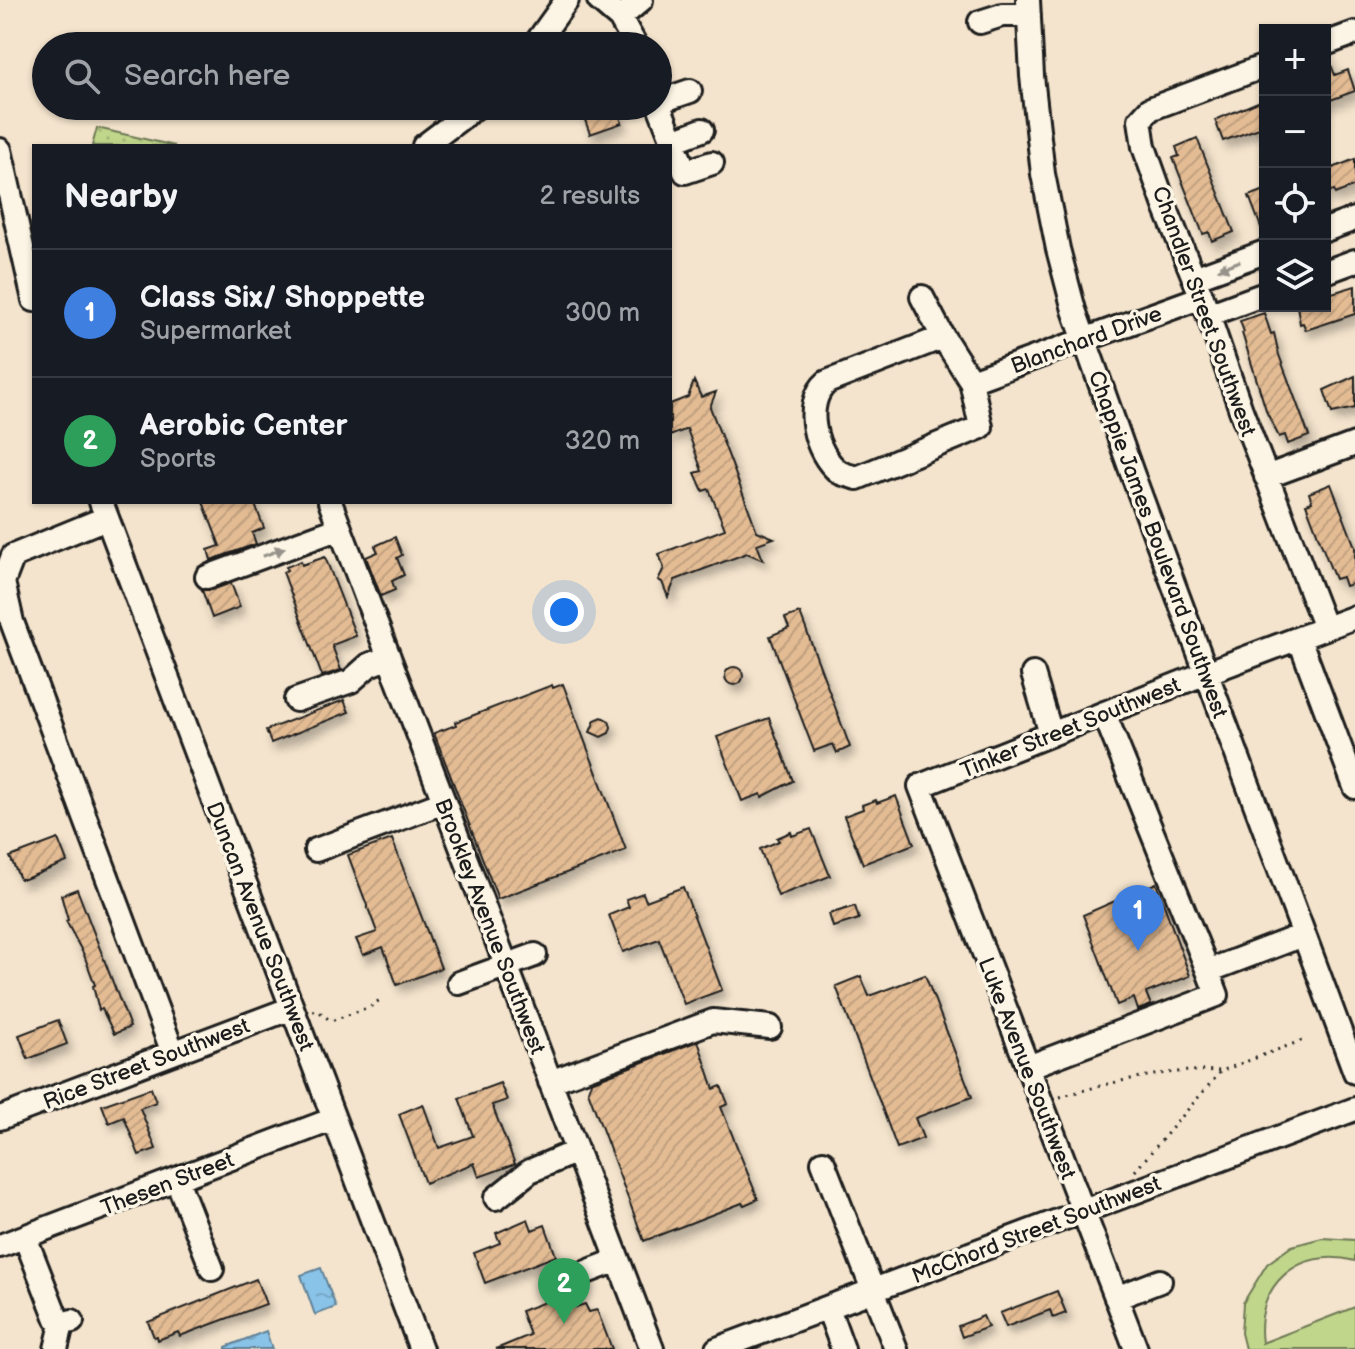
<!DOCTYPE html>
<meta charset="utf-8">
<style>
:root{--surface:#171b24;--page:#20242c;--text:#f1f3f6;--muted:#9ea1a6;--line:#363941;--accent:#c8321e}
body{margin:0;font-family:"Balsamiq Sans",sans-serif;background:var(--page);color:var(--text)}
.controls{position:absolute;right:24px;top:24px;display:grid;overflow:hidden;border-radius:0px;box-shadow:0 2px 6px #0004}
.controls button{width:72px;height:72px;display:grid;place-items:center;padding:0;border:0;border-bottom:2px solid var(--line);background:var(--surface);color:var(--text);font:40px sans-serif}
.you{position:absolute;left:564px;top:612px;width:28px;height:28px;margin:-20px;border:6px solid #fff;border-radius:50%;background:#1a73e8;box-shadow:0 0 0 12px #1a73e833}
.badge{display:grid;place-items:center;width:52px;height:52px;border-radius:50%;background:var(--accent);color:#fff;font-size:26px;font-weight:700}
.pin{position:absolute;translate:-50% -66px;filter:drop-shadow(0 2px 4px #0008)}
.pin::after{content:'';position:absolute;top:42px;width:28px;height:24px;background:inherit;clip-path:polygon(0 0,100% 0,50% 100%)}
.list{margin:0;padding:0;list-style:none}
h2{display:flex;justify-content:space-between;align-items:center;height:104px;margin:0;padding:0 32px;font-size:34px}
h2 small{font-size:26px;font-weight:400;color:var(--muted)}
.list li{display:grid;grid-template-columns:52px 1fr auto;gap:24px;align-items:center;box-sizing:border-box;height:128px;padding:0 32px;border-top:2px solid var(--line)}
.list b{display:block;font-size:30px;white-space:nowrap}
.list p{margin:0;font-size:26px;white-space:nowrap;color:var(--muted)}
.list em{font-size:26px;font-style:normal;color:var(--muted)}
.icon{flex:none;width:44px;height:44px;fill:none;stroke:currentColor;stroke-width:2;stroke-linecap:round;stroke-linejoin:round}
.map{position:relative;flex:none;width:1355px;height:1349px;overflow:hidden}
.search{position:absolute;background:var(--surface);box-shadow:0 2px 6px #0004;left:32px;top:32px;width:640px;height:88px;display:flex;align-items:center;gap:20px;box-sizing:border-box;padding:0 28px;border-radius:44px;color:var(--muted);font-size:30px}
.panel{position:absolute;background:var(--surface);box-shadow:0 2px 6px #0004;left:32px;top:144px;width:640px;height:360px;border-radius:0px}
.map>svg:first-child{display:block}
.park{fill:url(#park-dots);stroke:#6e7954;stroke-width:2}
.pitch{fill:#c0d68b;stroke:#6e7954;stroke-width:2}
.water{fill:url(#water-ripples);stroke:#5e8096;stroke-width:2}
.building{fill:url(#building-hatch);stroke:#1c1c1c;stroke-width:2;filter:url(#shadow)}
.lines{fill:none;stroke-linecap:round;stroke-linejoin:round}
.minor-casing{stroke:#1c1c1c;stroke-width:28}
.path{stroke:#1c1c1c;stroke-width:3;stroke-dasharray:2 6;stroke-linecap:butt}
.minor{stroke:#fcf5e5;stroke-width:22}
.oneway{fill:#97938b}
.labels{text-anchor:middle;stroke-width:7;stroke-linejoin:round;paint-order:stroke}
.street-label{font-size:22px;fill:#1c1c1c;stroke:#fcf5e5}
</style>
<div class="map">
<svg width="1355" height="1349" viewBox="0 0 1355 1349">
<defs>
<pattern id="park-dots" width="8" height="8" patternUnits="userSpaceOnUse" patternTransform="scale(2)"><rect width="8" height="8" fill="#c0d68b"/><path d="M2 2h.1M6 6h.1" fill="none" stroke="#a4b777" stroke-width="1.8" stroke-linecap="round"/></pattern>
<pattern id="water-ripples" width="26" height="14" patternUnits="userSpaceOnUse" patternTransform="scale(2)"><rect width="26" height="14" fill="#8ac3e8"/><path d="M2 4q2-2 4 0t4 0M15 11q2-2 4 0t4 0" fill="none" stroke="#76a7c6"/></pattern>
<pattern id="building-hatch" width="6" height="6" patternUnits="userSpaceOnUse" patternTransform="scale(2)"><rect width="6" height="6" fill="#e3bc94"/><path d="M-1 1l2-2M0 6l6-6M5 7l2-2" fill="none" stroke="#c2a17f"/></pattern>
<filter id="shadow"><feDropShadow dx="4.5" dy="7" stdDeviation="4" flood-color="#0004"/></filter>
</defs>
<rect width="100%" height="100%" fill="#f4e4cd"/>
<filter id="ink" filterUnits="userSpaceOnUse"><feTurbulence type="fractalNoise" baseFrequency=".0125" numOctaves="2"/><feDisplacementMap in="SourceGraphic" scale="16" xChannelSelector="R" yChannelSelector="G"/><feConvolveMatrix kernelMatrix="1 2 1 2 8 2 1 2 1" color-interpolation-filters="sRGB"/></filter>
<g filter="url(#ink)">
<!-- park -->
<path class="park" d="M97 128 175 146H92Z"/>
<!-- pitch -->
<path class="pitch" d="M1322 1238 1355 1240V1261C1299 1246 1254 1285 1262 1343L1355 1307V1349H1245L1241 1333 1243 1303 1267 1264 1292 1246Z"/>
<!-- water -->
<path class="water" d="M321 1268 336 1307 315 1315 301 1275Z
M266 1331 272 1349H226V1347Z"/>
<!-- building -->
<path class="building" d="M1328 57 1335 75 1348 70 1355 91 1325 102V58Z
M1265 99V126L1223 141 1215 120Z
M580 106H616L622 123 590 134Z
M1197 138 1234 232 1212 241 1209 232 1203 234 1173 158 1179 156 1176 147Z
M1355 159V186L1335 194 1334 190 1325 193V171Z
M1265 190V235H1264L1249 196Z
M1355 286V314L1306 330 1303 323 1300 324 1297 306H1325V295Z
M1264 313 1271 334 1274 333 1279 355 1309 436 1288 444 1285 435 1279 437 1267 413 1242 333 1244 332 1240 321Z
M1355 376V408L1332 413 1324 390Z
M694 381 701 397 716 392 710 407 757 531 774 538 757 544 763 560 747 553 675 580 668 597 662 582 658 580 664 568 659 554 725 529 709 489 703 491 695 473 702 471 687 429 670 436V404L688 397Z
M1331 484 1355 547V583L1345 586 1342 577 1335 579 1330 567 1306 504 1312 502 1309 493Z
M203 502H254L264 528 252 533 256 544 211 560 208 550 220 546Z
M395 537 402 555 397 558 404 575 392 581 395 590 381 596 366 557 378 552 375 546Z
M325 557 356 636 332 645 341 670 322 676 283 572 287 570 286 567 301 561 302 565Z
M231 583 240 607 212 618 202 590H212Z
M800 613 850 747 837 753 833 744 814 751 770 636 789 628 785 618Z
M725 676a9 9 0 1 1 18 0a9 9 0 1 1-18 0Z
M563 684 626 850 498 899 434 733 456 725 455 722 461 720 552 685 553 688Z
M344 700 349 712 271 743 266 730Z
M602 717 609 721 611 727 609 733 601 737 590 732 595 720Z
M769 718 793 781 762 797 761 794 742 801 717 737Z
M896 796 914 844 863 864 844 816 863 809 862 805 876 800 877 803Z
M811 829 830 876 778 896 760 849 779 841 777 838 791 832 792 836Z
M58 839 67 862 25 879H20L10 857Z
M392 839 441 968 397 985 383 947 363 955 356 939 377 932 348 855Z
M1156 883 1190 976 1146 993 1151 1005 1138 1010 1134 998 1117 1005 1083 915Z
M683 887 722 990 684 1004 659 939 623 952 609 915 629 907 626 899 643 893 646 901Z
M77 889 130 1027 114 1034 102 1009 99 1010 93 986 95 985 84 955 66 921 68 920 61 895Z
M855 906 859 919 833 927 829 914Z
M925 975 972 1097 915 1118 923 1138 897 1148 836 986 861 976 869 996Z
M58 1020 67 1044 28 1059 19 1035Z
M698 1041 714 1089 721 1086 728 1104 721 1107 758 1199 744 1205 742 1203 644 1241 588 1091 591 1082Z
M500 1083 507 1100 492 1105 515 1164 479 1177 474 1163 425 1183 399 1114 423 1104 439 1148 473 1136 459 1098Z
M151 1088 156 1102 140 1108 156 1149 139 1155 124 1117 109 1123 102 1105Z
M528 1219 532 1230 545 1225 556 1256 485 1283 474 1253 500 1243 496 1233Z
M256 1279 266 1304 180 1336 178 1332 158 1340 157 1336 154 1337 148 1322Z
M1057 1291 1066 1313 1053 1318 1050 1310 1006 1327 1000 1313Z
M571 1292 576 1307 585 1304 589 1312 597 1310 612 1349H496L530 1335 521 1311Z
M983 1316 988 1327 962 1337 958 1326Z"/>
<g class="lines">
<defs>
<path id="minor" d="M599 0 620 18 636 46
M1028 0 1032 76 1043 174 1058 249 1074 310 1132 473 1355 1072
M620 18 641 0
M980 22 1002 15H1029
M1325 44 1355 33
M534 46 567 0
M1265 66 1150 109 1140 120 1144 147 1166 209 1203 300 1241 410 1325 628
M658 102 690 91
M658 103 685 172 712 163
M673 141 702 130
M424 146 477 106
M0 150 34 300
M1325 230 1355 219
M1325 272 1355 261
M1194 278 1265 252
M922 297 943 337
M1208 315 1265 294
M943 337 971 381 981 427 857 478C851 476 844 475 839 472 815 454 802 403 827 382Z
M971 381 1202 297
M1266 477 1355 444
M101 502 421 1349
M330 502 652 1349
M106 518 13 556 3 582 12 622 173 1053
M207 577 340 528
M1299 638 1355 787
M1033 674 1051 734
M296 700 351 681 369 665 389 657
M1104 713 1208 971 1303 935
M316 850 444 802
M459 983 535 955
M1028 1067 1217 995 1208 971
M550 1082 713 1021 770 1027
M0 1118 292 1008
M823 1162 896 1349
M177 1180 212 1269
M496 1198 530 1171 577 1151
M25 1237 57 1319 62 1324 72 1321
M0 1246 334 1119
M576 1276 618 1260
M1116 1298 1160 1281
M828 1308 843 1349
M56 1349 62 1324
M717 1349 1355 1109
M1136 1349 920 786 1206 673 1355 617"/>
</defs>
<!-- minor casing -->
<use href="#minor" class="minor-casing"/>
<!-- path -->
<path class="path" d="M313 1011 317 1010 331 1021 370 1007 381 999
M1060 1097C1111 1082 1168 1068 1221 1071
M1135 1171 1221 1071 1306 1039"/>
<!-- minor -->
<use href="#minor" class="minor"/>
</g>
<!-- one-way arrows -->
<defs><path id="oneway-solid" d="M-6-.8H1V-3.2L6.5 0L1 3.2V.8H-6Z" transform="scale(2)"/></defs>
<g class="oneway">
<use href="#oneway-solid" transform="translate(1229 265) rotate(160)"/>
<use href="#oneway-solid" transform="translate(274 552) rotate(-21)"/>
</g>
</g>
<g class="labels">
<!-- street labels -->
<g class="street-label">
<text transform="translate(1205 311) rotate(70)" y="8">Chandler Street Southwest</text>
<text transform="translate(1086 339) rotate(-20)" y="8">Blanchard Drive</text>
<text transform="translate(1159 544) rotate(70)" y="8">Chappie James Boulevard Southwest</text>
<text transform="translate(1070 727) rotate(-22)" y="8">Tinker Street Southwest</text>
<text transform="translate(261 926) rotate(69)" y="8">Duncan Avenue Southwest</text>
<text transform="translate(491 926) rotate(69)" y="8">Brookley Avenue Southwest</text>
<text transform="translate(146 1063) rotate(-21)" y="8">Rice Street Southwest</text>
<text transform="translate(1028 1068) rotate(69)" y="8">Luke Avenue Southwest</text>
<text transform="translate(167 1183) rotate(-21)" y="8">Thesen Street</text>
<text transform="translate(1036 1229) rotate(-21)" y="8">McChord Street Southwest</text>
</g>
</g>
</svg>
<div class="controls">
<button>+</button>
<button>−</button>
<button><svg class="icon" aria-label="locate" viewBox="0 0 24 24"><circle cx="12" cy="12" r="6"/><path d="M12 2v4M12 18v4M2 12h4M18 12h4"/></svg></button>
<button><svg class="icon" aria-label="layers" viewBox="0 0 24 24"><path d="M12 4l9 5-9 5-9-5zM3 14l9 5 9-5"/></svg></button>
</div>
<div class="you"></div>
<div class="pin badge" style="left:1138px;top:951px;background:#3f7fe0">1</div>
<div class="pin badge" style="left:564px;top:1324px;background:#2e9e5b">2</div>
<div class="search"><svg class="icon" aria-label="search" viewBox="0 0 24 24"><circle cx="10" cy="10" r="6"/><path d="M15 15l6 6"/></svg>Search here</div>
<section class="panel">
<h2>Nearby<small>2 results</small></h2>
<ul class="list">
<li><span class="badge" style="background:#3f7fe0">1</span><div><b>Class Six/ Shoppette</b><p>Supermarket</p></div><em>300 m</em></li>
<li><span class="badge" style="background:#2e9e5b">2</span><div><b>Aerobic Center</b><p>Sports</p></div><em>320 m</em></li>
</ul>
</section>
</div>
